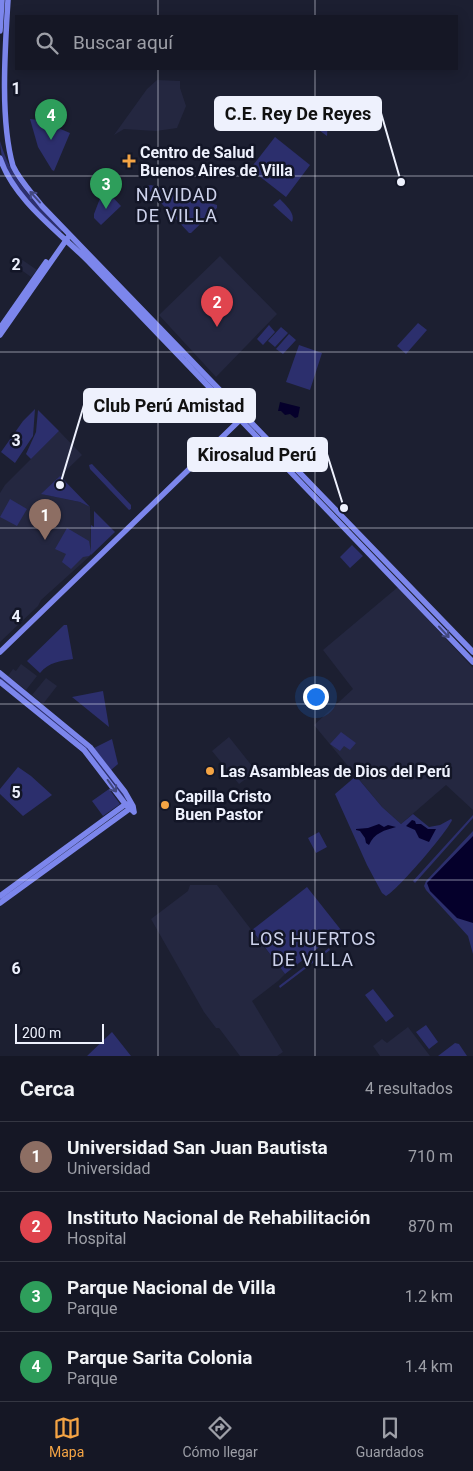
<!DOCTYPE html>
<html lang="es">
<meta charset="utf-8">
<style>
:root{--surface:#151725;--page:#222432;--text:#f1f3f6;--muted:#9d9fa7;--line:#343642;--accent:#f4a444}
body{margin:0;font-family:Roboto,sans-serif;background:var(--page);color:var(--text)}
.scale{position:absolute;left:15px;bottom:12px;width:89px;box-sizing:border-box;padding-left:5px;border:2px solid #eef1fd;border-top:0;font-size:14px;line-height:18px;white-space:nowrap;color:#eef1fd;-webkit-text-stroke:4px #131627;paint-order:stroke}
.you{position:absolute;left:315px;top:696px;width:18px;height:18px;margin:-12px;border:4px solid #fff;border-radius:50%;background:#1a73e8;box-shadow:0 0 0 8px #1a73e833}
.badge{display:grid;place-items:center;width:32px;height:32px;border-radius:50%;background:var(--accent);color:#fff;font-size:16px;font-weight:700}
.pin{position:absolute;translate:-50% -41px;filter:drop-shadow(0 1px 2px #0008)}
.pin::after{content:'';position:absolute;top:26px;width:18px;height:15px;background:inherit;clip-path:polygon(0 0,100% 0,50% 100%)}
.list{margin:0;padding:0;list-style:none}
h2{display:flex;justify-content:space-between;align-items:center;height:65px;margin:0;padding:0 20px;font-size:21px}
h2 small{font-size:16px;font-weight:400;color:var(--muted)}
.list li{display:grid;grid-template-columns:32px 1fr auto;gap:15px;align-items:center;box-sizing:border-box;height:70px;padding:0 20px;border-top:1px solid var(--line)}
.list b{display:block;font-size:19px;white-space:nowrap}
.list p{margin:0;font-size:16px;white-space:nowrap;color:var(--muted)}
.list em{font-size:16px;font-style:normal;color:var(--muted)}
.icon{flex:none;width:28px;height:28px;fill:none;stroke:currentColor;stroke-width:2;stroke-linecap:round;stroke-linejoin:round}
.map{position:relative;flex:none;width:473px;height:1056px;overflow:hidden}
.search{position:absolute;background:var(--surface);box-shadow:0 2px 12px #0003;left:15px;right:15px;top:15px;height:55px;display:flex;align-items:center;gap:12px;box-sizing:border-box;padding:0 18px;border-radius:0px;color:var(--muted);font-size:19px}
.sheet{height:345px;background:var(--surface)}
nav{display:flex;justify-content:space-around;align-items:center;box-sizing:border-box;height:70px;border-top:1px solid var(--line);background:var(--surface);font-size:14px;color:var(--muted)}
nav a{display:grid;justify-items:center;gap:2px}
nav .on{color:var(--accent)}
.map>svg:first-child{display:block}
.built{fill:#242740}
.green{fill:#2c2f6d}
.water{fill:#05002b}
.lines{fill:none;stroke-linecap:round;stroke-linejoin:round}
.major{stroke:#7c86ec;stroke-width:5.5}
.oneway{stroke:#424880}
.grid{fill:none;stroke:#eef1fd;stroke-width:1;stroke-opacity:0.55}
.poi-dot{fill:#f4a444;stroke:#131627;stroke-width:2}
.labels{text-anchor:middle;stroke-width:5;stroke-linejoin:round;paint-order:stroke}
.poi-label{font-size:16px;font-weight:bold;fill:#eef1fd;stroke:#131627;text-anchor:start}
.neighbourhood-label{font-size:18px;letter-spacing:1px;fill:#ced3ec;stroke:#131627}
.grid-label{font-size:16px;text-anchor:middle;font-weight:bold;fill:#eef1fd;stroke:#131627;stroke-width:5;stroke-linejoin:round;paint-order:stroke}
.leader{fill:none;stroke:#eef1fd;stroke-width:2}
.callout-dot{fill:#eef1fd;stroke:#131627;stroke-width:2}
.callout{fill:#eef1fd;stroke:#eef1fd;stroke-width:2}
.callout-label{font-size:18px;text-anchor:middle;font-weight:bold;fill:#111}
</style>
<div class="map">
<svg width="473" height="1056" viewBox="0 0 473 1056">
<rect width="100%" height="100%" fill="#1c1f31"/>
<!-- built -->
<path class="built" d="M157 80 180 81V88L186 106 177 128 156 131 124 129 114 135 147 89Z
M220 256 277 314 216 377 159 315Z
M18 257 37 270 31 277 13 264Z
M59 431 82 455 42 494 80 502 90 507 91 555 41 600 38 606 0 642V493L5 485Z
M398 587 473 668V810L446 785 401 824 382 807 314 725 353 689 323 650Z
M21 664 37 676 26 690 8 676 13 669 16 671Z
M46 678 57 686 43 704 32 695Z
M229 737 256 771 239 784 212 751Z
M190 885H217L285 974 278 981 252 1001 283 1052 277 1056H240L219 1028H216L204 1012 151 919 188 891Z
M408 1027 430 1056H380L373 1046 382 1039 387 1043Z"/>
<!-- green -->
<path class="green" d="M300 115 328 120 327 136 300 116Z
M30 119 39 120 70 133 54 171 52 170 38 147Z
M275 137 310 165 286 197 250 169Z
M0 141C12 182 34 201 63 230L61 232C36 211 0 177 0 141Z
M151 185 217 205V208L191 233H189L148 189 147 186Z
M104 188 121 206 101 225 94 218V214Z
M280 199C285 205 296 213 292 222L273 205Z
M418 323 427 330 406 354 397 346Z
M269 325 275 332 263 345 257 339Z
M281 327 288 333 275 347 268 341Z
M289 334 296 340 283 354 276 349Z
M299 345 322 353 310 390 286 382Z
M35 409 33 436 15 463 1 452 23 421Z
M38 410 59 431 31 459 26 454 36 432Z
M92 464 131 505V509L129 510 90 469 89 465Z
M60 476 90 507 80 502 41 494Z
M10 499 27 509 17 526 0 517Z
M94 511 115 532 91 555V554L89 556 83 557 71 569 62 562 66 554 55 549 67 528 89 541 91 552V525L94 527Z
M352 545 363 556 350 568 340 557Z
M64 625H67L73 659C60 661 49 662 40 673L27 661Z
M0 676 89 749 122 792 126 799V801L97 765 0 680Z
M103 691 109 727 72 697Z
M341 732 356 743 350 750 344 746 340 751 330 744Z
M112 739 118 764 111 770 94 748Z
M18 767 31 776 52 795 23 816 0 794V789Z
M356 776 382 807 401 824 413 814 429 827 440 825 451 819 452 820C448 831 396 892 386 896L382 893 367 865 335 794Z
M109 789 120 804 103 816 92 801Z
M473 815V818L415 883 413 881Z
M473 831V954L468 936 426 890 424 886 426 881Z
M319 832 327 847 316 853 308 838Z
M307 887 341 930 285 974 252 930Z
M329 948 330 950 280 988 279 986Z
M373 989 394 1016 386 1022 365 995Z
M426 1025 438 1042 429 1049 416 1032Z
M112 1032 131 1056H87Z
M455 1043 459 1044 467 1056H438Z"/>
<!-- water -->
<path class="water" d="M280 402 300 407 298 417 295 418 290 414 285 415 281 411H278Z
M412 820 415 821 416 824H421L428 829H436L429 842 419 838 415 830 406 826Z
M379 824 384 827 388 825 396 827C385 830 374 833 369 845L366 843 365 838 360 831 356 830V829L368 828Z
M473 836V923L457 918 430 891 427 883Z"/>
<g class="lines">
<!-- major -->
<path class="major" d="M8 0C5 49 0 121 13 166 20 181 32 193 42 206L473 652
M0 31 2 0
M0 158C14 200 58 231 88 261L473 662
M0 328 46 262
M0 335 69 236
M0 652 243 417
M0 673 90 747 125 792 133 806 134 812
M0 682 84 750 126 805 134 812
M0 896 123 806 128 804
M0 903 132 807"/>
</g>
<!-- one-way arrows -->
<defs><path id="oneway-shaft" d="M-6 0H5M1.5-3L5.5 0L1.5 3" fill="none" stroke-width="1.6" stroke-linecap="round" stroke-linejoin="round" transform="scale(1.25)"/></defs>
<g class="oneway">
<use href="#oneway-shaft" transform="translate(35 197) rotate(-132)"/>
<use href="#oneway-shaft" transform="translate(444 632) rotate(47)"/>
<use href="#oneway-shaft" transform="translate(112 786) rotate(54)"/>
</g>
<!-- grid -->
<path class="grid" d="M158 0V16M315 0V16M158 69V1056M315 69V1056M0 176H473M0 352H473M0 528H473M0 704H473M0 880H473"/>
<!-- markers -->
<g class="poi-dot">
<path d="M126.5 153.5h5v5h5v5h-5v5h-5v-5h-5v-5h5z"/>
<circle cx="210" cy="771" r="5"/>
<circle cx="165" cy="805" r="5"/>
</g>
<g class="labels">
<!-- poi labels -->
<g class="poi-label">
<text x="140" y="158">Centro de Salud<tspan x="140" dy="18">Buenos Aires de Villa</tspan></text>
<text x="220" y="777">Las Asambleas de Dios del Perú</text>
<text x="175" y="802">Capilla Cristo<tspan x="175" dy="18">Buen Pastor</tspan></text>
</g>
<!-- neighbourhood labels -->
<g class="neighbourhood-label">
<text x="177" y="201">NAVIDAD<tspan x="177" dy="21">DE VILLA</tspan></text>
<text x="313" y="945">LOS HUERTOS<tspan x="313" dy="21">DE VILLA</tspan></text>
</g>
</g>
<g class="grid-label">
<text x="16" y="94">1</text>
<text x="16" y="270">2</text>
<text x="16" y="446">3</text>
<text x="16" y="622">4</text>
<text x="16" y="798">5</text>
<text x="16" y="974">6</text>
</g>
<!-- callouts -->
<path class="leader" d="M401 182L381 113M60 485L84 405M344 508L327 454"/>
<g class="callout-dot">
<circle cx="401" cy="182" r="5"/>
<circle cx="60" cy="485" r="5"/>
<circle cx="344" cy="508" r="5"/>
</g>
<g class="callout">
<rect x="215" y="97" width="166" height="33" rx="5"/>
<rect x="84" y="389" width="171" height="33" rx="5"/>
<rect x="188" y="438" width="139" height="33" rx="5"/>
</g>
<g class="callout-label">
<text x="298" y="120">C.E. Rey De Reyes</text>
<text x="169" y="412">Club Perú Amistad</text>
<text x="257" y="461">Kirosalud Perú</text>
</g>
</svg>
<div class="scale">200 m</div>
<div class="you"></div>
<div class="pin badge" style="left:45px;top:540px;background:#8d6e63">1</div>
<div class="pin badge" style="left:217px;top:327px;background:#e0444e">2</div>
<div class="pin badge" style="left:106px;top:209px;background:#2e9e5b">3</div>
<div class="pin badge" style="left:51px;top:140px;background:#2e9e5b">4</div>
<div class="search"><svg class="icon" aria-label="search" viewBox="0 0 24 24"><circle cx="10" cy="10" r="6"/><path d="M15 15l6 6"/></svg>Buscar aquí</div>
</div>
<section class="sheet">
<h2>Cerca<small>4 resultados</small></h2>
<ul class="list">
<li><span class="badge" style="background:#8d6e63">1</span><div><b>Universidad San Juan Bautista</b><p>Universidad</p></div><em>710 m</em></li>
<li><span class="badge" style="background:#e0444e">2</span><div><b>Instituto Nacional de Rehabilitación</b><p>Hospital</p></div><em>870 m</em></li>
<li><span class="badge" style="background:#2e9e5b">3</span><div><b>Parque Nacional de Villa</b><p>Parque</p></div><em>1.2 km</em></li>
<li><span class="badge" style="background:#2e9e5b">4</span><div><b>Parque Sarita Colonia</b><p>Parque</p></div><em>1.4 km</em></li>
</ul>
</section>
<nav>
<a class="on"><svg class="icon" aria-label="map" viewBox="0 0 24 24"><path d="M3 6l6-2 6 2 6-2v14l-6 2-6-2-6 2zM9 4v14M15 6v14"/></svg>Mapa</a>
<a><svg class="icon" aria-label="directions" viewBox="0 0 24 24"><path d="M12 3l9 9-9 9-9-9zM9 14v-3h6M13 9l2 2-2 2"/></svg>Cómo llegar</a>
<a><svg class="icon" aria-label="saved" viewBox="0 0 24 24"><path d="M7 4h10v16l-5-4-5 4z"/></svg>Guardados</a>
</nav>
